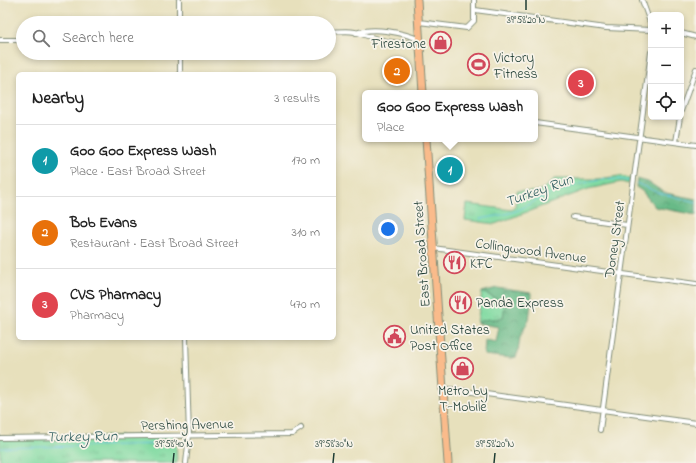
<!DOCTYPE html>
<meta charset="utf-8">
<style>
:root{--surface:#fff;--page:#f2f2f2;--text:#222;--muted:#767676;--line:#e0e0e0;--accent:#d1495b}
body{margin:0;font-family:"Indie Flower",sans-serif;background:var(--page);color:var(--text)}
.controls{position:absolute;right:12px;top:12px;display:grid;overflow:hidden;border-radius:6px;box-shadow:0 2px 6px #0003}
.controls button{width:36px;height:36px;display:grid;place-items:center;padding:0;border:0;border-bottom:1px solid var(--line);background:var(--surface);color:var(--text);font:20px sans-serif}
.you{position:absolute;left:388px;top:229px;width:14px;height:14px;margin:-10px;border:3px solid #fff;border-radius:50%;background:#1a73e8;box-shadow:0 0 0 6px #1a73e833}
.badge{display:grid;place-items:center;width:26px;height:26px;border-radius:50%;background:var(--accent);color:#fff;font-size:13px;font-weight:700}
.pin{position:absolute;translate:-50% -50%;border:2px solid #fff;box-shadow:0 1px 4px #0006}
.popup{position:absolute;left:362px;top:90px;width:176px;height:52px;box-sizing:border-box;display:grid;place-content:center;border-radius:6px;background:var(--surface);filter:drop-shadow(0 1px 3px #0005);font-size:13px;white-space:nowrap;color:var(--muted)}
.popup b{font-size:15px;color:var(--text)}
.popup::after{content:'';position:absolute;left:50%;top:100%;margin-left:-8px;border:8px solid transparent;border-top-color:var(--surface)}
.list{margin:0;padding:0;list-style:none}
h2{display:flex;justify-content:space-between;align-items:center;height:52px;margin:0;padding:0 16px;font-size:17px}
h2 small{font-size:13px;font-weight:400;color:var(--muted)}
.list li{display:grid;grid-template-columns:26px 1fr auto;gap:12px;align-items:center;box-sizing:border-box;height:72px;padding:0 16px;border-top:1px solid var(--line)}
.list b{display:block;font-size:15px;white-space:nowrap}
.list p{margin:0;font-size:13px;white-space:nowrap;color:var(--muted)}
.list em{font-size:13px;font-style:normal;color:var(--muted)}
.icon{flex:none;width:22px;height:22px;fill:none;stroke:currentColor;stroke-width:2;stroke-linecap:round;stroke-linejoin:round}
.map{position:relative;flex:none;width:696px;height:463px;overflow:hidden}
.search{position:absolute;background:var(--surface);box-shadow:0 2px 6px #0003;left:16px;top:16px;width:320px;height:44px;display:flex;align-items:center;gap:10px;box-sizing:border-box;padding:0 14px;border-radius:22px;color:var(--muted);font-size:15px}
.panel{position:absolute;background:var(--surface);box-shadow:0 2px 6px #0003;left:16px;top:72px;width:320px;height:268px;border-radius:6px}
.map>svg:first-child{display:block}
.grass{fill:url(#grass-tufts);stroke:#508c6a}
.forest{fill:url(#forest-crowns);stroke:#447c5e}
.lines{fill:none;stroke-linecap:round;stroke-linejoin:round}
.stream{stroke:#65c3e3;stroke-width:1}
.minor-casing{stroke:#838e78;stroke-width:6}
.primary-casing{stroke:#838e78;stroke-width:9}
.minor{stroke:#fff;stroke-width:4}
.primary{stroke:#fabb8b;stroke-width:7}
.ticks{fill:none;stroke:#1f3d34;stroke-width:1.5}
.labels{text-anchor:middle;stroke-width:3.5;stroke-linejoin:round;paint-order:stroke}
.poi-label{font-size:14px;fill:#1f3d34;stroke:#f7f3e8;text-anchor:start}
.street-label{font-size:14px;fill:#1f3d34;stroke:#f7f3e8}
.water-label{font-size:15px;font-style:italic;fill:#305e60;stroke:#f7f3e8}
.ticks-label{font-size:10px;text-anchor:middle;fill:#1f3d34;stroke:#f7f3e8;stroke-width:3.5;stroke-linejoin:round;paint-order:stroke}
</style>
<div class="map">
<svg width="696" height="463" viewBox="0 0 696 463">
<defs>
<pattern id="grass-tufts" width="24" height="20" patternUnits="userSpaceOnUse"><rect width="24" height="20" fill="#80daa1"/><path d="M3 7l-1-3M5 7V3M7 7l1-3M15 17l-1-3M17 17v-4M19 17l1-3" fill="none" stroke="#6ebc8b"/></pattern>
<pattern id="forest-crowns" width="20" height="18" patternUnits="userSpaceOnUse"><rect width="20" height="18" fill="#68ba87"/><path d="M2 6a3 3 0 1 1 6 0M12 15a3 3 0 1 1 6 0" fill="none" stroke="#55986f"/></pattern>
</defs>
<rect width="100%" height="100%" fill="#f7f3e8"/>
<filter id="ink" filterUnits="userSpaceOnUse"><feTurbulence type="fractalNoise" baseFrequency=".025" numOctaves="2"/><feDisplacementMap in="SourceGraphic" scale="8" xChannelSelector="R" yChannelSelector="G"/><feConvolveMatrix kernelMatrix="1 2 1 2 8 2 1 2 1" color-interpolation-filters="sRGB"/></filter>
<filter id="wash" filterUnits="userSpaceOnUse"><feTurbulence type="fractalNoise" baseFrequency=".012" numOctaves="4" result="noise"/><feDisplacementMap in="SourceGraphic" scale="16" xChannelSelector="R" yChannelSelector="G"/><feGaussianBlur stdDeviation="0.9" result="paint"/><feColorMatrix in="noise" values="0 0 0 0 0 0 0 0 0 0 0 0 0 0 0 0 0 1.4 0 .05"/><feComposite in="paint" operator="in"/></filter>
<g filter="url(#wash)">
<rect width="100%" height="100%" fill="#e7e0bc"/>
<!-- grass -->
<path class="grass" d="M619 176 630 178 629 184 621 182 588 189 495 224 465 220 467 204 512 210 515 207 517 191C536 192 540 194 554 179H598Z
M482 292 501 301 505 306 503 317C494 321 485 317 477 323Z
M176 435 177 463H0V438Z"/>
<!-- forest -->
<path class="forest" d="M637 179 648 182 665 193 696 199V215L655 207 642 191 636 187Z
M497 288 531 293 532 295 529 320 520 337 518 352 516 357 511 358 484 355 485 340 496 342 499 327 477 323C486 317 494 321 503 317L505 306 501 301 482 292Z"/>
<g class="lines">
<!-- stream -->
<path class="stream" d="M636 183 659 193 696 202
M480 219C492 217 504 215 516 211 522 209 528 204 535 201 561 189 600 174 629 181
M0 448 164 444"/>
</g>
</g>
<g filter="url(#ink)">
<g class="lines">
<defs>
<path id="minor" d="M179 0V23
M642 0 651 25
M475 10 606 28 651 30
M419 22 467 28 474 21V0
M329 32C337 32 347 30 355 32 373 38 401 48 420 40
M356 33C373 27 403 32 420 40
M681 33 696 37
M0 40H23
M180 53V74
M681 111 696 69
M535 123 696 145
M676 142 680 117
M573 217 627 225
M433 248 696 284
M186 338 189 436 186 463
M443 388 696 423
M600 430 651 52
M0 438 292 434 301 428"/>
<path id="primary" d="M417 0 423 93
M426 139 448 463"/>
</defs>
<!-- minor casing -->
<use href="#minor" class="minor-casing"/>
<!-- primary casing -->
<use href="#primary" class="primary-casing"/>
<!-- minor -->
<use href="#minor" class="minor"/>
<!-- primary -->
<use href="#primary" class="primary"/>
</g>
</g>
<!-- ticks -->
<path class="ticks" d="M526 10V0M173 463 174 453M333 463 334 453M494 463 495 453"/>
<!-- icons -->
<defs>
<symbol id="shop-ring" viewBox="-11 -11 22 22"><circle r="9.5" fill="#f7f3e8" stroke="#d1495b" stroke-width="1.5"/><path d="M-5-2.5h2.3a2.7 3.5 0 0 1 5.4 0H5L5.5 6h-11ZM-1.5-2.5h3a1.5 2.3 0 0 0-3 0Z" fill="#d1495b"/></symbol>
<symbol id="stadium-ring" viewBox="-11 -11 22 22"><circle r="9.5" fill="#f7f3e8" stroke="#d1495b" stroke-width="1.5"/><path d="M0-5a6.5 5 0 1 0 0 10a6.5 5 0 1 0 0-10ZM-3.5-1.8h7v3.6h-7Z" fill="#d1495b"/></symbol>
<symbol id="restaurant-ring" viewBox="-11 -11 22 22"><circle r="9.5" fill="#f7f3e8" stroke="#d1495b" stroke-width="1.5"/><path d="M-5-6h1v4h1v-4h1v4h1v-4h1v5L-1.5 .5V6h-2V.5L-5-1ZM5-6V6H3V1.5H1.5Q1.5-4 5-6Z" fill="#d1495b"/></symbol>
<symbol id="civic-ring" viewBox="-11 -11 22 22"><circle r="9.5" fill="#f7f3e8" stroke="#d1495b" stroke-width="1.5"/><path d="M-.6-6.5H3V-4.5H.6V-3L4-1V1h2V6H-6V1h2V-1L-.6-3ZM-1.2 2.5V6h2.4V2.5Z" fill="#d1495b"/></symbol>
</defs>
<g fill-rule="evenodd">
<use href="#shop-ring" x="428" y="30" width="25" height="25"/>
<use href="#stadium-ring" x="466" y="52" width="25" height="25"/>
<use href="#restaurant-ring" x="442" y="250" width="25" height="25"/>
<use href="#restaurant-ring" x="448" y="290" width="25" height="25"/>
<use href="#civic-ring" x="382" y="324" width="25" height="25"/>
<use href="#shop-ring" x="450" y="356" width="25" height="25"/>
</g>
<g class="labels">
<!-- poi labels -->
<g class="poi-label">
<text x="426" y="48" text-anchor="end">Firestone</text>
<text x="494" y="62">Victory<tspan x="494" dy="16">Fitness</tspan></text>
<text x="470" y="268">KFC</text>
<text x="476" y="307">Panda Express</text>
<text x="410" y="334">United States<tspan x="410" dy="16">Post Office</tspan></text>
<text x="463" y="395" text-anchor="middle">Metro by<tspan x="463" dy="16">T-Mobile</tspan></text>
</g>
<!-- street labels -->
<g class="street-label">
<text transform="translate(614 239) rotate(-82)" y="5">Doney Street</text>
<text transform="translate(531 250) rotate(8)" y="5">Collingwood Avenue</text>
<text transform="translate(421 254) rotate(-94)" y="5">East Broad Street</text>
<text transform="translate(187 424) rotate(-1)" y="5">Pershing Avenue</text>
</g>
<!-- water labels -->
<g class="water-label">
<text transform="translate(539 190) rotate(-20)" y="5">Turkey Run</text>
<text transform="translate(82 436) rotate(-1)" y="5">Turkey Run</text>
</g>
</g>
<g class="ticks-label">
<text x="526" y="23">39°58'20"N</text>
<text x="174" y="447">39°58'40"N</text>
<text x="334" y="447">39°58'30"N</text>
<text x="495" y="447">39°58'20"N</text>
</g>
</svg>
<div class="controls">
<button>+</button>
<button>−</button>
<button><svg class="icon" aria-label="locate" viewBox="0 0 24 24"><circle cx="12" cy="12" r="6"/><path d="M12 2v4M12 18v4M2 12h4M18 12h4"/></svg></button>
</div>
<div class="you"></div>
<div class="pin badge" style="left:450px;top:170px;background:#0f9aa8">1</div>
<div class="popup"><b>Goo Goo Express Wash</b>Place</div>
<div class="pin badge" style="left:397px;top:71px;background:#e8710a">2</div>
<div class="pin badge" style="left:581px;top:83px;background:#e0444e">3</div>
<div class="search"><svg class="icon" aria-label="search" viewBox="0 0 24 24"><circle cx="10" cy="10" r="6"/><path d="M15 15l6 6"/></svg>Search here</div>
<section class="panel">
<h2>Nearby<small>3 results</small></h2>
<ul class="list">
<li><span class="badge" style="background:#0f9aa8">1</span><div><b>Goo Goo Express Wash</b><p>Place · East Broad Street</p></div><em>170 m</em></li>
<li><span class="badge" style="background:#e8710a">2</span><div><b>Bob Evans</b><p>Restaurant · East Broad Street</p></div><em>310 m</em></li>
<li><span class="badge" style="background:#e0444e">3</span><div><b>CVS Pharmacy</b><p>Pharmacy</p></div><em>470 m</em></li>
</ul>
</section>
</div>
